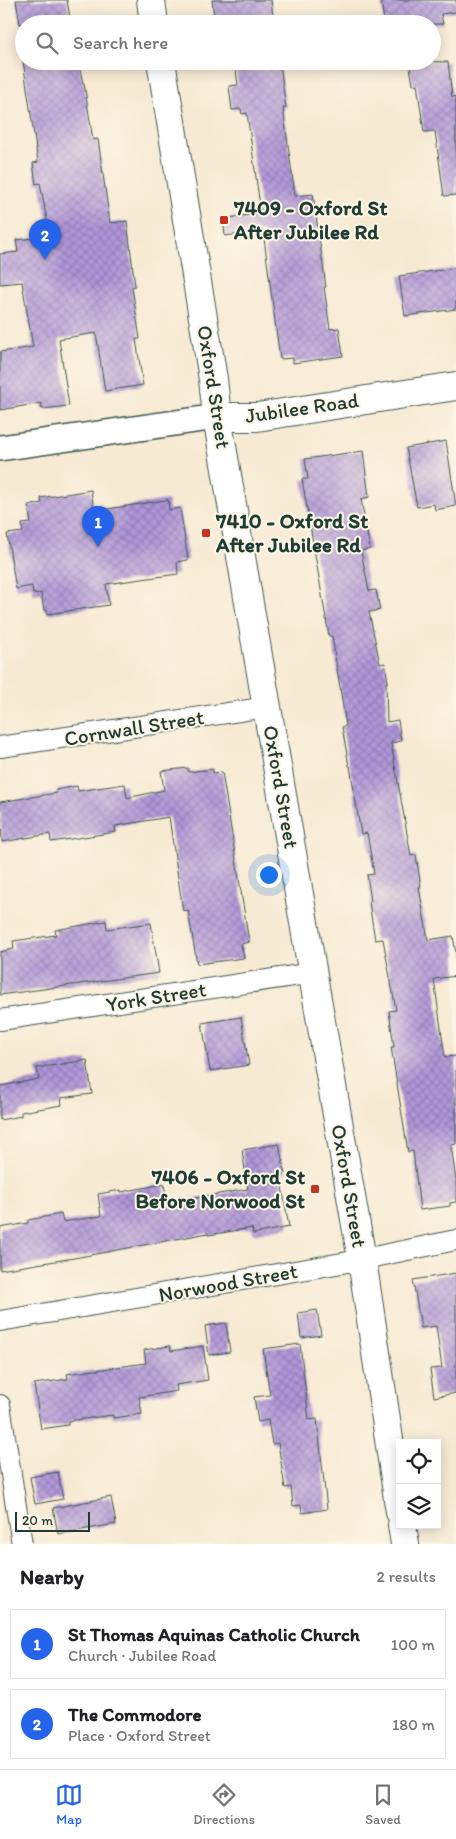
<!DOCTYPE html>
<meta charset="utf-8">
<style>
:root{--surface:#fff;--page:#f2f2f2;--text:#202124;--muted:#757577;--line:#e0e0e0;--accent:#2563eb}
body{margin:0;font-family:Itim,sans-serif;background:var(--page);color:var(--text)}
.controls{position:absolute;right:15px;bottom:15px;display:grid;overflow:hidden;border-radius:0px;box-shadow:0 2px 12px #0003}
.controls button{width:45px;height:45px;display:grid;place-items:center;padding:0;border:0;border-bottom:1px solid var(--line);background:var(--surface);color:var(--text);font:25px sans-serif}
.scale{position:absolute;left:15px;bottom:12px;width:75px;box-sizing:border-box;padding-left:5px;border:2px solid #1f3d34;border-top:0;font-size:14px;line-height:18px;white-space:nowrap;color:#1f3d34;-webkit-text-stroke:4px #fcf5e5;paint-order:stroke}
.you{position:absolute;left:268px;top:874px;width:18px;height:18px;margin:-12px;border:4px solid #fff;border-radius:50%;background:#1a73e8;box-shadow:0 0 0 8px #1a73e833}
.badge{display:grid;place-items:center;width:32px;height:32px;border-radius:50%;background:var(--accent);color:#fff;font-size:16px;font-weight:700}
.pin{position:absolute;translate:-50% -41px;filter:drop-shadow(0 1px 2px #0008)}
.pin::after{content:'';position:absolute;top:26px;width:18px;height:15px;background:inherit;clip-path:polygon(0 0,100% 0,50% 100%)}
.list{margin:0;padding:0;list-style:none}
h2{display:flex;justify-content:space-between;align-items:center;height:65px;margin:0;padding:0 20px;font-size:21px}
h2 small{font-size:16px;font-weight:400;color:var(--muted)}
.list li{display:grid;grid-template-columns:32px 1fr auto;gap:15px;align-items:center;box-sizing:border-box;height:70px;margin:0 10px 10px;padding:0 10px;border:1px solid var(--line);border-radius:0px}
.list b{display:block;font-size:19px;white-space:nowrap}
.list p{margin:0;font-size:16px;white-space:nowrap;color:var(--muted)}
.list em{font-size:16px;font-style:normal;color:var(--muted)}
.icon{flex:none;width:28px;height:28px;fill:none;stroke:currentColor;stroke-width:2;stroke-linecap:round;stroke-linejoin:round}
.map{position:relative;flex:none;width:456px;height:1544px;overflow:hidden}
.search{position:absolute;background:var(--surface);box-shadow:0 2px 12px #0003;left:15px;right:15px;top:15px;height:55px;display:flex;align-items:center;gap:12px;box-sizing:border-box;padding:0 18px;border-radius:28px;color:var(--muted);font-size:19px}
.sheet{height:225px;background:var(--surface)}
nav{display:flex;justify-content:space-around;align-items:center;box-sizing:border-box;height:70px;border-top:1px solid var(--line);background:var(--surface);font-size:14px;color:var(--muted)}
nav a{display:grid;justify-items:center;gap:2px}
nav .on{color:var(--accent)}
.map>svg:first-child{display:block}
.building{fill:url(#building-cross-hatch)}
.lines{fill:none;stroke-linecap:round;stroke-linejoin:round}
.minor-casing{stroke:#3f574c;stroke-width:22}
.tertiary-casing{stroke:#3f574c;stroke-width:28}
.secondary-casing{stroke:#3f574c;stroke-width:30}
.minor{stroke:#fff;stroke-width:20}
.tertiary{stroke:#fff;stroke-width:25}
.secondary{stroke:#fff;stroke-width:28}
.poi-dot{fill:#c8321e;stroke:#fcf5e5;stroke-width:2}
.labels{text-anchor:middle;stroke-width:4;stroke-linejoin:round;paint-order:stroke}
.poi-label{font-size:21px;font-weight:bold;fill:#1f3d34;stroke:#fcf5e5;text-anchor:start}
.street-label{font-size:21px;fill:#1f3d34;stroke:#fcf5e5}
</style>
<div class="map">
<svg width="456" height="1544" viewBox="0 0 456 1544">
<defs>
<pattern id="building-cross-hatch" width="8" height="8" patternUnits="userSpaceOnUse" patternTransform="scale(1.25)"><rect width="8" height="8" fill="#b096d9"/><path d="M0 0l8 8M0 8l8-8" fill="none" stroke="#8f7cb1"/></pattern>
</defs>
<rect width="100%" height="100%" fill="#fcf5e5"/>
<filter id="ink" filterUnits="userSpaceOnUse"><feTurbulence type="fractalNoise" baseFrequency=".02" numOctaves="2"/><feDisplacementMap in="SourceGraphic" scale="10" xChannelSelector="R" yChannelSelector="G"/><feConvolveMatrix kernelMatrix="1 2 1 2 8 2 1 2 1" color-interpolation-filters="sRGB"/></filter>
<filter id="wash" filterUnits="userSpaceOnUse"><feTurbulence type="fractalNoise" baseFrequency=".0096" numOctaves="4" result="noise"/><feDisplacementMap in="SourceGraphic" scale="20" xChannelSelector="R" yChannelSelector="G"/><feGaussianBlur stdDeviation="1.12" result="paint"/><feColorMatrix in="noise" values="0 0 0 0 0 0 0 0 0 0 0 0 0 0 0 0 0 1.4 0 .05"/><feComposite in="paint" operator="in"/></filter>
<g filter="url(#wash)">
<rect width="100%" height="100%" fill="#f7ead3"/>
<g id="blocks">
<!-- building -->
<path class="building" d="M16 0H67L71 24H20Z
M212 0H271L274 24H215Z
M381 0H456V12L441 14 443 24H404L403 20 384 22Z
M23 61H78L83 83H84L93 140 98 139 110 223 127 221 135 286 132 287 140 339H136L143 385 105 391 96 333 59 339 69 406 42 409 41 403 0 410V352L33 347 22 282 0 284V254L18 252 16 240 50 236 40 183 36 184 33 163 38 162Z
M409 61 448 62 452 97 456 96V195L444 196 435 131 424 132 417 84 413 85Z
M280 64 286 108H283L295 196 313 194 326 287H324L330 329 339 328 343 356 293 363V358L280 359 263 231 225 236 223 219 261 213 247 113 242 114 241 109 232 110 229 86 238 85 236 70Z
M456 268V309L405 316 399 276Z
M446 441 456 506 435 510 434 504 417 507 406 448Z
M363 451 369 497 361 499 370 549 361 551 369 591 376 590 380 610 369 612 380 664 385 663 388 682H386L387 722 398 720 401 741 391 743 411 856 416 855 421 887H419L428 940 453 936 456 953V976L434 979 445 1057 456 1056V1144L451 1145 456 1180V1202L450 1203V1206L420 1210 413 1151 408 1152 391 1047H394L389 1011 396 1010 383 939 375 940 369 902 371 901 367 875 374 874 367 833 361 834 350 766H349L342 727 346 726 332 636H329L302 479H308L305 459Z
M91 490 94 511 166 500H168L169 510 180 508 188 560 177 562 178 574 106 584 109 605 47 614V610H44L41 593 33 594 32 586 16 589 7 534 23 532 22 524 31 523 28 506 42 503 41 498Z
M188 768V772L213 769V773L222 772 249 942 241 944 244 958 197 964 188 910 183 911 169 817 115 826 116 832 51 842 50 834 2 842 0 802 57 793 56 790 77 786 78 791 125 784 127 798 164 790 161 771Z
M106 921 107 929 151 923 159 973 0 995V952L14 949 13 941 56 935 55 930Z
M241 1017 249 1065 210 1071 202 1023Z
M87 1060 92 1094 61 1098 62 1105 21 1112V1116L0 1120V1086L39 1079 37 1068Z
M279 1144 285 1174 280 1175 289 1227 253 1234 252 1228 208 1235V1233L74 1258 0 1270V1228L28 1223V1220L61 1214 63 1222 101 1216 98 1194 121 1190V1192L164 1184 167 1203 248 1189 242 1150Z
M456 1273V1393L434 1397 430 1369 442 1368 436 1326 421 1328 413 1280Z
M317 1310 321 1335 301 1338 298 1313Z
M226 1323 230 1352 209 1355 205 1326Z
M300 1344 309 1420 317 1419 327 1509 302 1513 301 1505 293 1506 291 1487 285 1488 278 1443 272 1444 268 1420 258 1422 254 1397 270 1395 263 1349Z
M170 1346 171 1351 203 1346 208 1380 176 1385 177 1391 139 1397 142 1414 113 1418V1415L68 1421V1425L41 1429 34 1384 68 1379 67 1374 146 1363 144 1350Z
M58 1472 63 1499 35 1504 30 1477Z
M111 1497 116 1524 58 1534 53 1508Z"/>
</g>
</g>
<g filter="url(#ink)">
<use href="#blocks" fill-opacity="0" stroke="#3f574c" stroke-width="1"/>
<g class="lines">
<defs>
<path id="minor" d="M0 747 267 707
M0 1020 313 973
M0 1321 354 1261 456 1240
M0 1405 22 1544"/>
<path id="tertiary" d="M0 448 217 417"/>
<path id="secondary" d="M151 0 154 24
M161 61 213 379 217 417 362 1260 400 1512
M217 417H257L456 386
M402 1525 405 1544"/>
</defs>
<!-- minor casing -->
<use href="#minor" class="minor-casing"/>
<!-- tertiary casing -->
<use href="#tertiary" class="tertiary-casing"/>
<!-- secondary casing -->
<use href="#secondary" class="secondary-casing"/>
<!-- minor -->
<use href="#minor" class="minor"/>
<!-- tertiary -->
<use href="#tertiary" class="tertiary"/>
<!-- secondary -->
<use href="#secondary" class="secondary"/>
</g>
</g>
<!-- markers -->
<g class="poi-dot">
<rect x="219" y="215" width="10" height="10" rx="2.5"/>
<rect x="201" y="528" width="10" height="10" rx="2.5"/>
<rect x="310" y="1184" width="10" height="10" rx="2.5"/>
</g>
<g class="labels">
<!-- poi labels -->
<g class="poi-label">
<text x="234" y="215">7409 - Oxford St<tspan x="234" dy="24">After Jubilee Rd</tspan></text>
<text x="216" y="528">7410 - Oxford St<tspan x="216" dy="24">After Jubilee Rd</tspan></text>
<text x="305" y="1184" text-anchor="end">7406 - Oxford St<tspan x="305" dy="24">Before Norwood St</tspan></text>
</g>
<!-- street labels -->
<g class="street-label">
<text transform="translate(214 387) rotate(81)" y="7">Oxford Street</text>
<text transform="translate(302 408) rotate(-8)" y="7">Jubilee Road</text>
<text transform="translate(134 728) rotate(-9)" y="7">Cornwall Street</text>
<text transform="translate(281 787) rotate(80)" y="7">Oxford Street</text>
<text transform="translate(156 997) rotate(-9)" y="7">York Street</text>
<text transform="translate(349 1186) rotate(80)" y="7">Oxford Street</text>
<text transform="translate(228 1283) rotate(-10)" y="7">Norwood Street</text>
</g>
</g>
</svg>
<div class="controls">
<button><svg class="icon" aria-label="locate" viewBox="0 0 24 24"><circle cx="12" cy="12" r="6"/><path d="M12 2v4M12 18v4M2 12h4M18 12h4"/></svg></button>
<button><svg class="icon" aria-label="layers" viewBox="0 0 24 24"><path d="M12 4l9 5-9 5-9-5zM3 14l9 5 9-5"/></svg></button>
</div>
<div class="scale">20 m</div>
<div class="you"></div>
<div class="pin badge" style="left:98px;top:547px">1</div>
<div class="pin badge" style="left:45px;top:260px">2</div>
<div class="search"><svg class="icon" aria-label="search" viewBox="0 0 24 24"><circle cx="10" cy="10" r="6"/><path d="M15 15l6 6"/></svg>Search here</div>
</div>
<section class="sheet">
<h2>Nearby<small>2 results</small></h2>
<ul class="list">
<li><span class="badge">1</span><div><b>St Thomas Aquinas Catholic Church</b><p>Church · Jubilee Road</p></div><em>100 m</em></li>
<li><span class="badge">2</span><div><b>The Commodore</b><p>Place · Oxford Street</p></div><em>180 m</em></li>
</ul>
</section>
<nav>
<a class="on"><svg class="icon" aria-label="map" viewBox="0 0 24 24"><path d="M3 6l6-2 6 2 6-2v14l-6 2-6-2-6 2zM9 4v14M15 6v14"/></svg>Map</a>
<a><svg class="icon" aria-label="directions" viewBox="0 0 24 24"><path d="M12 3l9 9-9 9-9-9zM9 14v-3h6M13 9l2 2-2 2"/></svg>Directions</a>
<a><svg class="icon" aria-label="saved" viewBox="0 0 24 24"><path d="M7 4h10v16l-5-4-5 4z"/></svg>Saved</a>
</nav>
